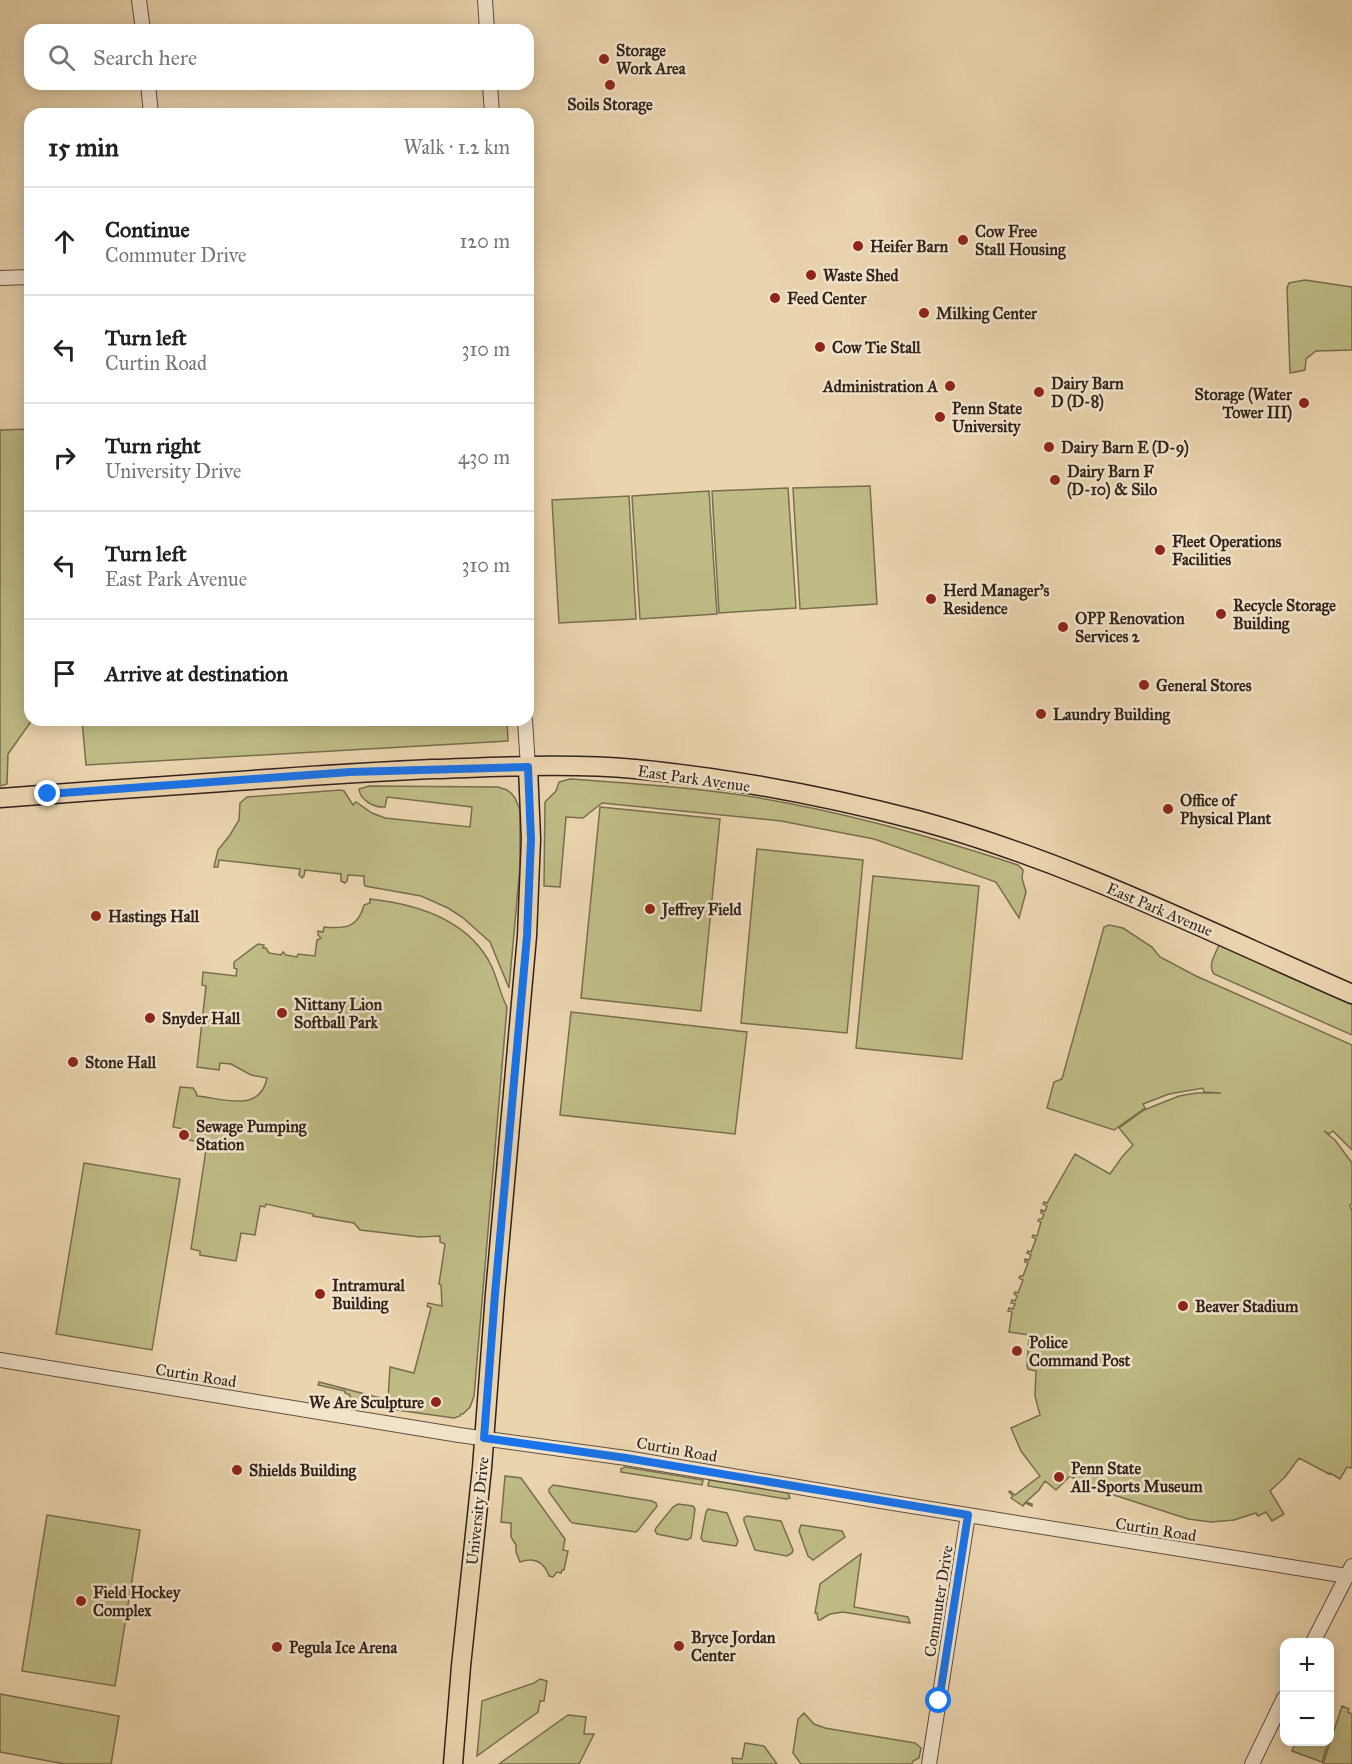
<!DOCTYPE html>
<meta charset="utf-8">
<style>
:root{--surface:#fff;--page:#f6f6f6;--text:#222;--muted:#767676;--line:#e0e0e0}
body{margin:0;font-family:"IM FELL Great Primer",serif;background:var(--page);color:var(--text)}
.controls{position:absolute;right:18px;bottom:18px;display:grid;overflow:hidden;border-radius:12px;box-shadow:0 3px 15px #0003}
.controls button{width:54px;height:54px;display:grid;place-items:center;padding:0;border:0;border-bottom:2px solid var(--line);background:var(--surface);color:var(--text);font:30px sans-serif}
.stop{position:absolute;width:18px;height:18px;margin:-14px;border:4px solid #1a73e8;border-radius:50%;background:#fff}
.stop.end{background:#1a73e8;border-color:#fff;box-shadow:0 2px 6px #0008}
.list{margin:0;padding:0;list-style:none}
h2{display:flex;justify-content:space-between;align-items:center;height:78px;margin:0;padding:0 24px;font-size:26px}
h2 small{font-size:20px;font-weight:400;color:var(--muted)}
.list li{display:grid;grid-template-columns:39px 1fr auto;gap:18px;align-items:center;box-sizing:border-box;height:108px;padding:0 24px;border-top:2px solid var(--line)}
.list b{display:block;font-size:22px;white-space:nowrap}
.list p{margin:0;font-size:20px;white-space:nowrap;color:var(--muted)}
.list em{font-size:20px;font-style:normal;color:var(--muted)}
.icon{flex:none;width:33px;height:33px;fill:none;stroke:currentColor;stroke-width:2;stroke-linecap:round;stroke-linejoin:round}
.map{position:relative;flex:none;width:1352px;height:1764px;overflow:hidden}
.search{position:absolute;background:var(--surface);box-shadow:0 3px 15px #0003;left:24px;top:24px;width:510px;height:66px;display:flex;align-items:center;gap:15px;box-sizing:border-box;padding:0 21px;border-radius:18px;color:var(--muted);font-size:22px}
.panel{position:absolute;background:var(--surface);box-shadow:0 3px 15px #0003;left:24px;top:108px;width:510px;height:618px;border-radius:18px}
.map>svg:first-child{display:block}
.green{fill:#bebb85;stroke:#786e50;stroke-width:1.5}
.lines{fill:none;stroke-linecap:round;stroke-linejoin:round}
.minor-casing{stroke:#614e40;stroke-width:16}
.major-casing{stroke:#33221b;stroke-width:21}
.minor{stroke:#f1e3ca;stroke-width:14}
.major{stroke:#ead4ae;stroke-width:18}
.route{stroke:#1a73e8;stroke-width:8}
.poi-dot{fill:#8f2418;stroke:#f1e3ca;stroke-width:2}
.labels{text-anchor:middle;stroke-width:5;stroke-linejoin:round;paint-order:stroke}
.poi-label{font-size:16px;font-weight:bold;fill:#33221b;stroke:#f1e3ca;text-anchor:start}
.street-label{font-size:16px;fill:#33221b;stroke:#f1e3ca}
</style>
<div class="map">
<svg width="1352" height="1764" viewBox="0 0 1352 1764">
<rect width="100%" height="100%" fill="#ead4ae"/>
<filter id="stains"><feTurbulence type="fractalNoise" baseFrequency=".00333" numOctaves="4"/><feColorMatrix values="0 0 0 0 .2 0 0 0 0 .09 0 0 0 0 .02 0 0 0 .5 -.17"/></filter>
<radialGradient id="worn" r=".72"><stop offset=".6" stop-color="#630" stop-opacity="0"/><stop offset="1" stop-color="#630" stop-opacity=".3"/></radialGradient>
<!-- green -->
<path class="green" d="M1305 280 1352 287V350L1316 351 1306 359 1305 370 1290 373 1287 288 1289 283Z
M30 429V720H32L8 754 7 784 0 786V430Z
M870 486 877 604 800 609 793 488Z
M788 488 796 608 719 613 712 491Z
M709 491 717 614 640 619 632 496Z
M629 496 636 619 559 623 552 500Z
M82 720H507L508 741 86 765Z
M570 779C625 783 680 786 734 794 831 808 926 835 1018 865L1023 870 1022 878 1026 892 1019 918 996 882 874 839 781 821 602 803 583 818 566 817 560 887 544 886 545 802 556 791 559 782Z
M369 786 498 787 507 790 512 794 515 798 520 810V867L509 988 490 942 462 917 448 908 421 896 365 886 364 883V876L348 875 347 881 345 883 341 881V874L305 870 304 876 302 878 299 875 300 869 219 860 218 867H214L218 850 230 835 239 820 240 803 247 797 341 790 344 791 353 805 356 802 372 813 385 818 470 827 472 807 387 797 385 807C374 808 360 800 359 789Z
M600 807 720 819 701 1011 581 998Z
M757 849 863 860 847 1033 741 1023Z
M873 876 979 886 962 1059 856 1048Z
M370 899C416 904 468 919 491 965 497 977 500 994 507 1007L474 1396 470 1407 463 1414H461L460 1416 454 1418 368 1406 350 1401V1395L345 1393V1391L318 1385 319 1382 388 1400 390 1367 414 1373 431 1308 427 1306 428 1303 442 1306 441 1285 439 1284 445 1244 440 1242V1236L420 1237 360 1230 354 1223 313 1216V1214L266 1204 265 1207 260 1206 255 1235 241 1233 236 1261 200 1255V1251L191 1249 207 1143 189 1140V1130L173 1127 180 1087 193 1088 196 1092 197 1096C222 1098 260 1114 267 1078L251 1075 231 1064 220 1063 219 1070 197 1067 206 986 202 985 203 972 236 976 237 969 234 968V962L258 944 264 945 263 948H266L269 953 281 955 283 952 286 955 297 957 298 954 315 956 317 940 321 938 318 935V931L323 932 324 927C345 929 358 928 364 905L370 903Z
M1109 925 1123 928 1152 947 1160 957 1196 976 1352 1045V1150L1333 1131 1329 1134 1324 1131 1335 1140 1352 1163V1204L1350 1205 1352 1211V1466L1351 1468 1347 1467 1340 1479 1330 1473 1329 1474 1299 1458 1285 1477 1270 1491 1284 1514 1272 1521 1266 1512 1258 1516 1256 1513 1234 1520 1211 1522 1188 1519 1089 1487 1070 1476 1056 1490 1045 1481 1039 1490 1026 1502 1032 1504V1506L1025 1503 1023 1506 1011 1498 1013 1496 1009 1492 1010 1491 1015 1495 1040 1476 1021 1451 1011 1428 1040 1415 1035 1396 1036 1371 1028 1369 1027 1366 1029 1335 1009 1332 1012 1312 1008 1311 1009 1308 1013 1309 1015 1304 1011 1303 1012 1300 1015 1301 1017 1296 1014 1294 1015 1292 1018 1293 1023 1280 1019 1278 1020 1276H1023L1028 1263 1025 1262V1259L1029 1260 1031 1255 1027 1253 1028 1251 1031 1252 1036 1239 1032 1237 1033 1235 1037 1236 1041 1222 1038 1221 1039 1219H1042L1044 1214 1041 1213V1210L1045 1211 1047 1206 1043 1204 1044 1202 1047 1203 1075 1154 1110 1174 1122 1157 1133 1145 1119 1128 1144 1110 1179 1096 1196 1093H1221L1204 1092 1203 1088 1169 1094 1143 1104 1145 1108 1114 1130 1047 1108 1054 1082 1062 1079 1104 927Z
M1220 943 1352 1003V1035L1214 974C1207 965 1216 953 1220 943Z
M571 1012 747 1032 735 1134 560 1115Z
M84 1163 180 1179 152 1350 56 1334Z
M625 1467 703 1480 702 1485 621 1472V1469Z
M505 1476 521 1478 565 1539 563 1550 568 1551 564 1570H562L561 1573 557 1572 553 1577 549 1576C544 1562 534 1557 520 1562L516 1552V1545L511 1537V1523L501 1522Z
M709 1480 788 1493 790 1498 786 1499 708 1486Z
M553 1485 652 1501 656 1503 657 1506 639 1529 636 1532 573 1523 570 1521 549 1492V1489Z
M678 1504 693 1506 695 1509 691 1538 687 1540 657 1534 655 1531 656 1528 673 1507Z
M708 1509 727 1513 738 1541 736 1546 703 1541 701 1538 706 1512Z
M47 1515 140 1530 115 1686 22 1671Z
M747 1516 781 1521 793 1550 792 1553 787 1556 755 1550 744 1521V1518Z
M801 1525 842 1531 845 1537 813 1560 808 1556 799 1531Z
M861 1554 854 1607 908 1617 910 1623 843 1612 830 1614 820 1620H818L817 1613H815L820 1584Z
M540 1679 547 1681 544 1701H540L538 1712 477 1756 482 1701 534 1683Z
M0 1694 119 1716 111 1764H65L0 1752Z
M1342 1706 1349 1709 1348 1712 1352 1714V1764H1323Z
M804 1713 814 1724 825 1728 915 1743 921 1748 919 1758 913 1761 912 1764H801L793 1753 798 1719Z
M568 1715 586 1717 584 1734H594L579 1764H499Z
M1296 1742H1328L1322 1762 1292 1751Z
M745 1743 764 1746 777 1764H733L732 1758 742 1759Z"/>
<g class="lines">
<defs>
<path id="minor" d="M139 0 143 30
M485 0 487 30
M148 84 151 114
M490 84 492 114
M0 278 30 277
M525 720 528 767
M0 1360 459 1435 626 1458 887 1502 1347 1576
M1313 1642 1352 1566
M929 1764 968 1515
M1252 1764 1284 1698"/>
<path id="major" d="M0 798C74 792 149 787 223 782 293 777 363 772 433 769 500 767 568 763 635 769 730 778 825 796 917 820 1069 861 1209 932 1352 994
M453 1764 461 1666 482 1468 495 1294 527 936 531 839 528 767"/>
</defs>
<!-- minor casing -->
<use href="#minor" class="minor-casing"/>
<!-- major casing -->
<use href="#major" class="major-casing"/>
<!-- minor -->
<use href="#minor" class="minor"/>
<!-- major -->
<use href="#major" class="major"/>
</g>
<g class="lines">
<!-- route -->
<path class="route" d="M48 794 350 772 528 767 531 839 527 936 495 1294 484 1438 626 1458 968 1515 939 1701"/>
</g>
<!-- markers -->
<g class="poi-dot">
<circle cx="604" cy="59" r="6"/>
<circle cx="610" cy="85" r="6"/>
<circle cx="963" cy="240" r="6"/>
<circle cx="858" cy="246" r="6"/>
<circle cx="811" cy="275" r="6"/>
<circle cx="775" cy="298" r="6"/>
<circle cx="924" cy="313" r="6"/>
<circle cx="820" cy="347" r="6"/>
<circle cx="950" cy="386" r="6"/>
<circle cx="1039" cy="392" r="6"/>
<circle cx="1304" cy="403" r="6"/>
<circle cx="940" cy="417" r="6"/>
<circle cx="1049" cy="447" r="6"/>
<circle cx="1055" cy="480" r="6"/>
<circle cx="1160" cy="550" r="6"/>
<circle cx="931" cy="599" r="6"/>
<circle cx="1221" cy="614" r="6"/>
<circle cx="1063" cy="627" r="6"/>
<circle cx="1144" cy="685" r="6"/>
<circle cx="1041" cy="714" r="6"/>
<circle cx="1168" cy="809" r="6"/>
<circle cx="650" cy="909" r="6"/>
<circle cx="96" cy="916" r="6"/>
<circle cx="282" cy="1013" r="6"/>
<circle cx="150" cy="1018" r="6"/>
<circle cx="73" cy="1062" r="6"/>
<circle cx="184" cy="1135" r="6"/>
<circle cx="320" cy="1294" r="6"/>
<circle cx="1183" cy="1306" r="6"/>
<circle cx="1017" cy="1351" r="6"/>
<circle cx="436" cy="1402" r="6"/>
<circle cx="237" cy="1470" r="6"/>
<circle cx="1059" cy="1477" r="6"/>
<circle cx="81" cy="1601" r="6"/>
<circle cx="679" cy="1646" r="6"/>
<circle cx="277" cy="1647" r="6"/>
</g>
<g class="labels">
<!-- poi labels -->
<g class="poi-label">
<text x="616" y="56">Storage<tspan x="616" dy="18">Work Area</tspan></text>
<text x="610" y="110" text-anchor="middle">Soils Storage</text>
<text x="975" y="237">Cow Free<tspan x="975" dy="18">Stall Housing</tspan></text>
<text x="870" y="252">Heifer Barn</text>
<text x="823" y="281">Waste Shed</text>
<text x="787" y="304">Feed Center</text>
<text x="936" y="319">Milking Center</text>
<text x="832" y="353">Cow Tie Stall</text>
<text x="1051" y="389">Dairy Barn<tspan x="1051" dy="18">D (D-8)</tspan></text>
<text x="938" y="392" text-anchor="end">Administration A</text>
<text x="1292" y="400" text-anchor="end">Storage (Water<tspan x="1292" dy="18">Tower III)</tspan></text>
<text x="952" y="414">Penn State<tspan x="952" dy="18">University</tspan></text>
<text x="1061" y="453">Dairy Barn E (D-9)</text>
<text x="1067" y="477">Dairy Barn F<tspan x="1067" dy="18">(D-10) &amp; Silo</tspan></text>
<text x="1172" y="547">Fleet Operations<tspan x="1172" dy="18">Facilities</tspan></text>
<text x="943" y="596">Herd Manager's<tspan x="943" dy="18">Residence</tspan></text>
<text x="1233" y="611">Recycle Storage<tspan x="1233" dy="18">Building</tspan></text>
<text x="1075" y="624">OPP Renovation<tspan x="1075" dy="18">Services 2</tspan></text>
<text x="1156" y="691">General Stores</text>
<text x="1053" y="720">Laundry Building</text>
<text x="1180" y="806">Office of<tspan x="1180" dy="18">Physical Plant</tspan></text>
<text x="662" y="915">Jeffrey Field</text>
<text x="108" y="922">Hastings Hall</text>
<text x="294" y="1010">Nittany Lion<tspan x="294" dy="18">Softball Park</tspan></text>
<text x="162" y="1024">Snyder Hall</text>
<text x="85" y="1068">Stone Hall</text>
<text x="196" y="1132">Sewage Pumping<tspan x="196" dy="18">Station</tspan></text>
<text x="332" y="1291">Intramural<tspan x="332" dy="18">Building</tspan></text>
<text x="1195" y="1312">Beaver Stadium</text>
<text x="1029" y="1348">Police<tspan x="1029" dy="18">Command Post</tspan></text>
<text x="424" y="1408" text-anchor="end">We Are Sculpture</text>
<text x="1071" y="1474">Penn State<tspan x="1071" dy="18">All-Sports Museum</tspan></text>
<text x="249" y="1476">Shields Building</text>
<text x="93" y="1598">Field Hockey<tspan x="93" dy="18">Complex</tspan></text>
<text x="691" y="1643">Bryce Jordan<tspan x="691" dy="18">Center</tspan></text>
<text x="289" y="1653">Pegula Ice Arena</text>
</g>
<!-- street labels -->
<g class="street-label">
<text transform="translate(694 778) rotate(8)" y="6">East Park Avenue</text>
<text transform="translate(1160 909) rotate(23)" y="6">East Park Avenue</text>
<text transform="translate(196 1375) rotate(9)" y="6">Curtin Road</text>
<text transform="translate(677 1449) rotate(10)" y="6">Curtin Road</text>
<text transform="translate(477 1511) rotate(-84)" y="6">University Drive</text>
<text transform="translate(1156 1529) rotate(9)" y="6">Curtin Road</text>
<text transform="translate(938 1601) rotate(-81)" y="6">Commuter Drive</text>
</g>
</g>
<rect width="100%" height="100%" filter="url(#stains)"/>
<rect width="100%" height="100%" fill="url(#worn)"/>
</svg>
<div class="controls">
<button>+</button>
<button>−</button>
</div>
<div class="stop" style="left:939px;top:1701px"></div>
<div class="stop end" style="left:48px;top:794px"></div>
<div class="search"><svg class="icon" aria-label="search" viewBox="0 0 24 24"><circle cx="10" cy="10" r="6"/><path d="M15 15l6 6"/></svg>Search here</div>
<section class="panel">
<h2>15 min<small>Walk · 1.2 km</small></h2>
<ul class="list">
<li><svg class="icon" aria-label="ahead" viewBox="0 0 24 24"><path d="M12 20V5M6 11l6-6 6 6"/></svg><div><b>Continue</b><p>Commuter Drive</p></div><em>120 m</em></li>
<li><svg class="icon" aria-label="left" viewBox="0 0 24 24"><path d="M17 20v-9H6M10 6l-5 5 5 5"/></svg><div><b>Turn left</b><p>Curtin Road</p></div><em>310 m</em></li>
<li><svg class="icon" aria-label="right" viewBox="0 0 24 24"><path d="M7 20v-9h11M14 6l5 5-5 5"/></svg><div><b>Turn right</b><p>University Drive</p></div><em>430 m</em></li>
<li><svg class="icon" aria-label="left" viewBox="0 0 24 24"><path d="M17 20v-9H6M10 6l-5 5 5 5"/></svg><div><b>Turn left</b><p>East Park Avenue</p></div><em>310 m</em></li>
<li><svg class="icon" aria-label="arrive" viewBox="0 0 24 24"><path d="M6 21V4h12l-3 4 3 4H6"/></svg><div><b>Arrive at destination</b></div></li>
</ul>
</section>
</div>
